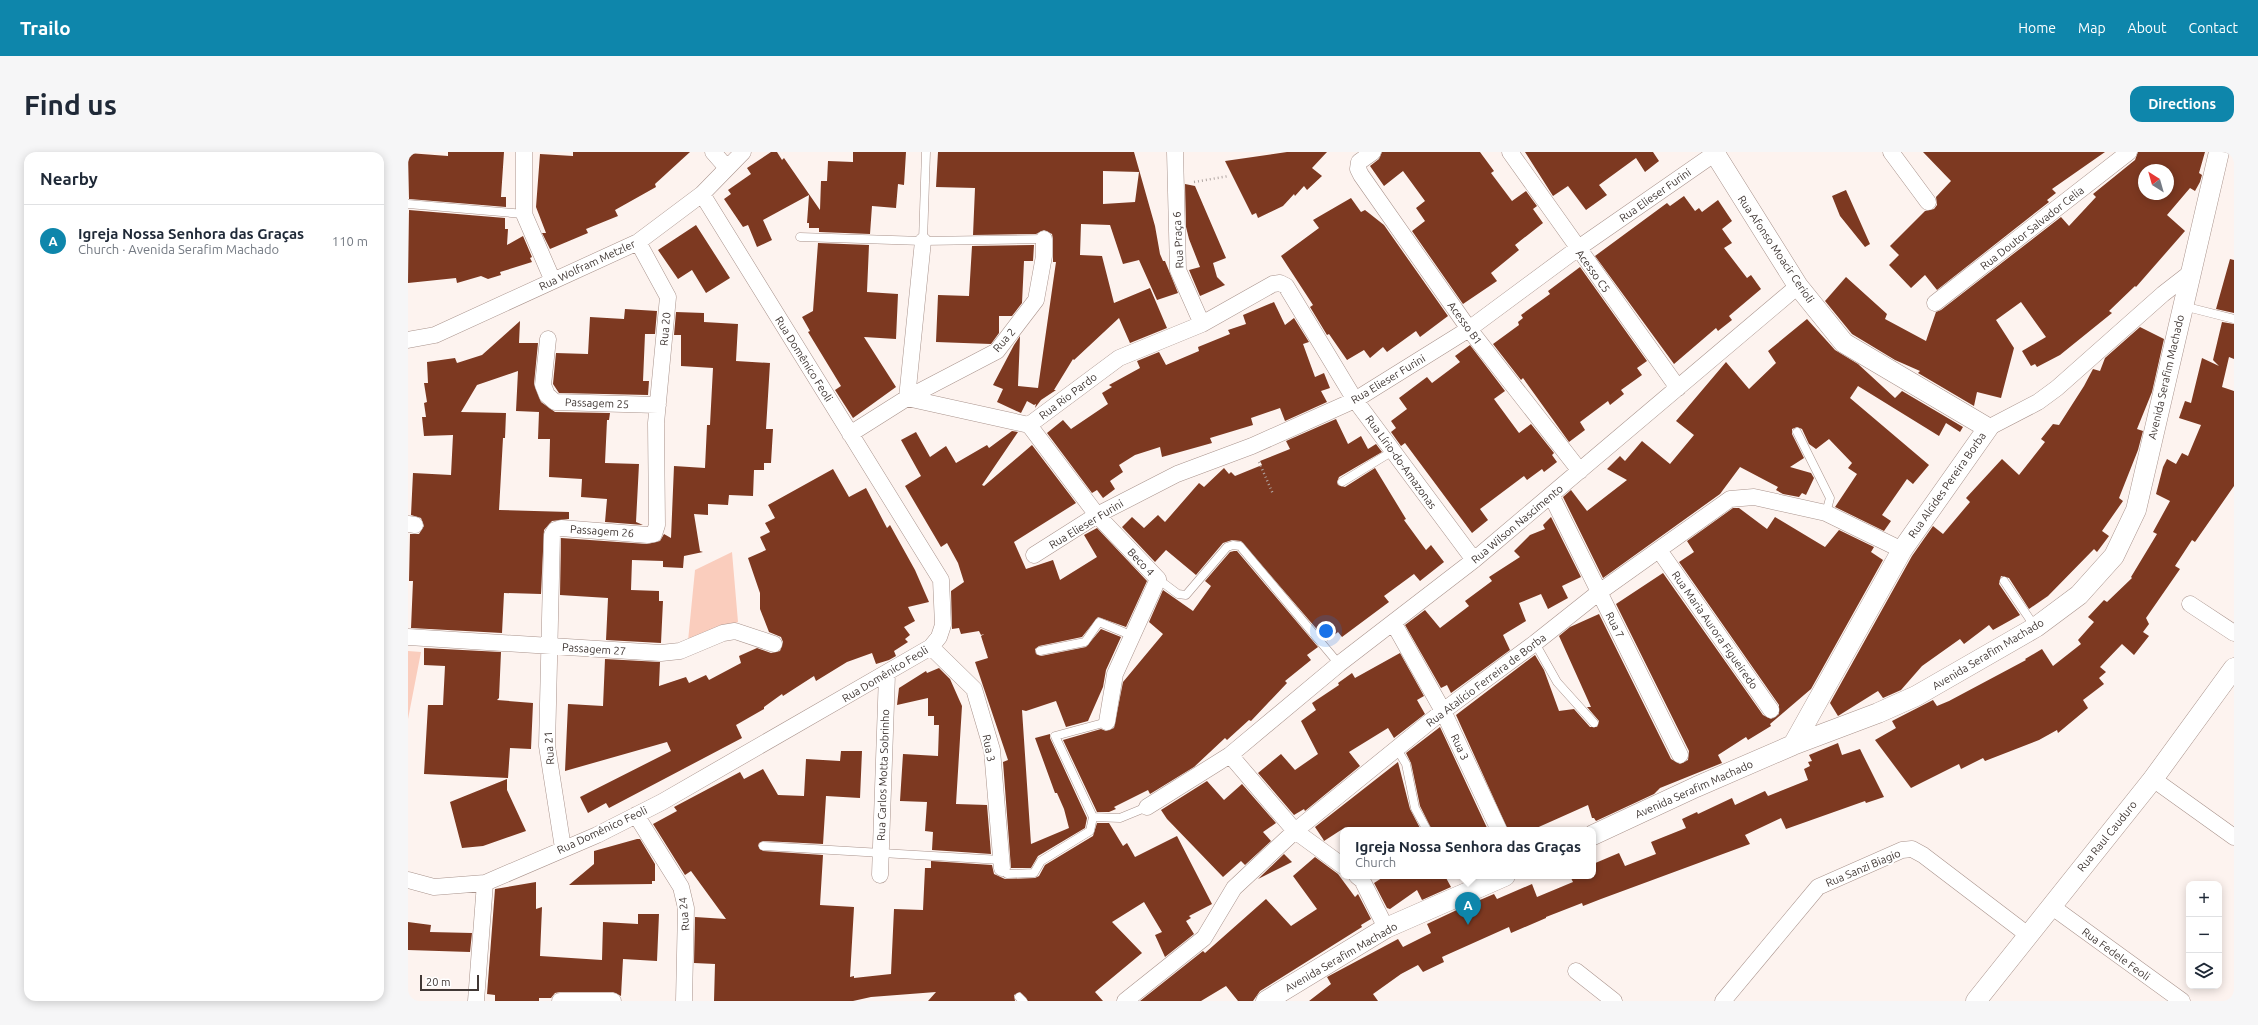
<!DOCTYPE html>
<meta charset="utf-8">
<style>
:root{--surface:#fff;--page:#f6f6f7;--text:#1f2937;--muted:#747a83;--line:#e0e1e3;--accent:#0e86ab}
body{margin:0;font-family:Ubuntu,sans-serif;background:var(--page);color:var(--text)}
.controls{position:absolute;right:12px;bottom:12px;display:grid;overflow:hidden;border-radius:8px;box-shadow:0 2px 10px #0003}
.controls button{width:36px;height:36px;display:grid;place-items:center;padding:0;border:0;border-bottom:1px solid var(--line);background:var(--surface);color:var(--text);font:20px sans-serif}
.compass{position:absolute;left:1730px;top:12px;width:36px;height:36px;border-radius:50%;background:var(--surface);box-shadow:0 2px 10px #0003;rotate:323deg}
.scale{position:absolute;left:12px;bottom:10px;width:59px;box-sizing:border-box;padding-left:4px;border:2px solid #413835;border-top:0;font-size:11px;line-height:14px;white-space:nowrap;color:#413835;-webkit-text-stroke:3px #fff;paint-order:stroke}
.you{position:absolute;left:918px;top:479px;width:14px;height:14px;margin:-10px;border:3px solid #fff;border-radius:50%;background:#1a73e8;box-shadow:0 0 0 6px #1a73e833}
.badge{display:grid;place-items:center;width:26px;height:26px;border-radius:50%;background:var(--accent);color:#fff;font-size:13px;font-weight:700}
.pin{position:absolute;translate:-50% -33px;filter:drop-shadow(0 1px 2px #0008)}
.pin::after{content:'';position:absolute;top:21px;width:14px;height:12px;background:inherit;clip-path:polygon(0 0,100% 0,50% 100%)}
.popup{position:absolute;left:932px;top:675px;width:256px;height:52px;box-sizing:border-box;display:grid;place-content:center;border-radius:8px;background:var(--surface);filter:drop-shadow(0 1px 3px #0005);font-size:13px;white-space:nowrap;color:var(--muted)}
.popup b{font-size:15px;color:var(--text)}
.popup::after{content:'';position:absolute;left:50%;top:100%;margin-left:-8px;border:8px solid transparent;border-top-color:var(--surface)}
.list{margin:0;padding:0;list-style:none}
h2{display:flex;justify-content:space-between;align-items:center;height:52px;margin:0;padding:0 16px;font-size:17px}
h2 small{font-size:13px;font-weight:400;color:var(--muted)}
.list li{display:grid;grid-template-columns:26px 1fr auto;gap:12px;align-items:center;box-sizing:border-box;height:72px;padding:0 16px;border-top:1px solid var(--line)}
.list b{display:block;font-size:15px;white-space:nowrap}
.list p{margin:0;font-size:13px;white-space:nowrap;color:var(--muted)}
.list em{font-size:13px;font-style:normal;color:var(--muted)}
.icon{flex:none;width:22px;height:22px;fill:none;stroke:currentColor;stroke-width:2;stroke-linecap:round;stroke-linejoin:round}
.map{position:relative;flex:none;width:1826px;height:849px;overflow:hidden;border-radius:12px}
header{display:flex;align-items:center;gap:24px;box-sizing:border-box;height:56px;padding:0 20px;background:var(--accent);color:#fff}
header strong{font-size:19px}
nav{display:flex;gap:22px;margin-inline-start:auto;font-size:14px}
.intro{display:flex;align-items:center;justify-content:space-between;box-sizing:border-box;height:96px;padding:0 24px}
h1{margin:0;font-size:28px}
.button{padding:10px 18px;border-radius:12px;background:var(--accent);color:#fff;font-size:14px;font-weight:700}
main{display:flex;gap:24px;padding:0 24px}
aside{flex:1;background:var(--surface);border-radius:12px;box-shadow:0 2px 10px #0003}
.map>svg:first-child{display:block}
.green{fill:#facdbd}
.building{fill:#7d3921;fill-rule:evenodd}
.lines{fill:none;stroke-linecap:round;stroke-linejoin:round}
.service-casing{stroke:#a9938c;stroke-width:9}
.minor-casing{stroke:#a9938c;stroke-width:17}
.tertiary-casing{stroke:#a9938c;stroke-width:21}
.path{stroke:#afa5a2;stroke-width:2.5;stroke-dasharray:1 3;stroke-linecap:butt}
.service{stroke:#fff;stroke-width:8}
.minor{stroke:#fff;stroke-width:16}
.tertiary{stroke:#fff;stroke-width:20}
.labels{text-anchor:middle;stroke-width:4;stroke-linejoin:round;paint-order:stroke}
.street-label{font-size:11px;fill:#413835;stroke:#fff}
</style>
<header>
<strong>Trailo</strong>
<nav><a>Home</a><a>Map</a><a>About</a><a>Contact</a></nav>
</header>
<div class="intro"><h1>Find us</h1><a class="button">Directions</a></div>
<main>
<aside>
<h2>Nearby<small></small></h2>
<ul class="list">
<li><span class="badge">A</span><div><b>Igreja Nossa Senhora das Graças</b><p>Church · Avenida Serafim Machado</p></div><em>110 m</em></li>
</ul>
</aside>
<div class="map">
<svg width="1826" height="849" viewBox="0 0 1826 849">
<rect width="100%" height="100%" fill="#fdf3ef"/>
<!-- green -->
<path class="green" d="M324 400 330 470 280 489 287 418Z
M0 499 13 500 0 567Z"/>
<!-- building -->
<path class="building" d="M40 0H96L93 45H98V55L1 47 0 1 40 4Z
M165 0H282L247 32 248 35 207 58 210 64 178 77 180 81 142 97 134 81H138L128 55 132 2 165 4Z
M363 0H369L374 8 376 6 412 58 413 29H419L420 9 445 10V0H498L496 33 490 32 488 56 464 54 462 82 411 80V76H401V71H399L401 43 355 68 364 88 349 95 340 73 335 75 316 47 323 42 320 38 343 22 339 16Z
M530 0H726L747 74 752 102 755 109H757L770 141 749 148 731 108 715 112 702 73 673 72 672 103 694 104 706 151 742 136 759 176 722 191 711 166 666 208 665 207 646 238H648L633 248 627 256 628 252 626 253 619 249 613 261 589 250 595 237 585 233 606 193 612 184 610 234 630 236 648 110H645V87L644 82 636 78 628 82 565 83 567 36 528 35ZM695 19 731 20 727 50 695 52Z
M879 0H919L904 16 914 24 899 38 896 34 887 44 886 42 875 54 850 66 848 61 844 63 817 9Z
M974 0H1072L1086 19 1083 21 1104 49 1118 39 1129 54 1125 57 1135 71 1107 93 1111 98 1083 121 1089 129 1055 152 1004 79 1017 69 1008 56 1017 49 995 19 976 34 962 14 971 7Z
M1117 0H1245L1251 9 1237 20 1228 6 1191 33 1199 43 1178 58 1160 34 1145 44Z
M1515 0H1697L1644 37 1648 41 1639 48 1641 50 1529 138 1517 123 1503 136 1481 113 1491 103 1482 94 1517 59 1526 57 1529 53 1528 45 1543 29Z
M1730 0H1797L1791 21 1794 23 1792 30 1787 39 1782 36 1759 63 1777 79 1728 135 1727 134 1701 159 1704 161 1652 203 1629 215 1627 212 1623 214 1614 199 1638 185 1613 150 1588 168 1606 196 1593 246 1569 240 1566 254 1510 221 1512 219 1487 208 1444 182 1417 149 1438 125 1479 162 1477 167 1518 189 1528 160 1533 158 1653 65 1661 74 1688 45 1685 42 1727 8ZM1736 18H1760V42H1736Z
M777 32 787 34 818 106 805 111 809 125 817 133 792 144 781 118 792 115 781 87 778 75Z
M1438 38 1462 92 1457 95 1432 64 1424 44Z
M1276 44 1287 59 1291 56 1294 60 1310 48 1324 69 1314 77 1324 91 1316 96 1339 126 1343 123 1353 137 1321 164 1324 168 1310 179 1308 176 1266 212 1187 104 1259 51 1262 54Z
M943 46 953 60 957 58 976 73 1040 164 1012 185 1008 179 979 200 975 195 962 206 956 198 939 208 921 182 919 183 902 155 905 153 873 104 911 76 905 68Z
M1 58 97 66V77H100L99 93 115 84 124 105 122 106 124 110 92 120 93 123 80 127 73 124 49 131 48 126 0 131Z
M288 73 322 126 298 141 284 118 270 127 250 98Z
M410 91 461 93 459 140 490 142 488 187 456 185 488 235 445 266 427 238 433 234 400 180 402 179 394 165 405 159Z
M626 93 625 109H616L614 151 604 164H591V181L583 192 528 190 530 143 561 144 564 94Z
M1822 107 1826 108V161L1808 157Z
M1172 115 1239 209 1229 216 1234 223 1213 238 1216 242 1202 253 1200 249 1172 270 1177 278 1161 290 1115 226 1113 228 1085 192 1111 173 1110 170 1115 166 1113 163 1142 142 1140 139Z
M866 150 877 173 886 166 901 190 895 192 907 225 916 221 922 236 913 239 919 250 877 269 872 256 843 266 845 273 802 286 804 291 754 305 752 295 727 303 711 313 715 320 702 329 707 337 695 346 689 338 684 341 639 281 655 268 663 277 700 252 694 241 704 235 701 233 732 216 729 209 751 200 758 213 791 199 790 195 822 182 820 178 838 172 835 163Z
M217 157 249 159 247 182H237L235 229H241L240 243 151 241 145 232 148 201 180 202 182 165 216 167Z
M268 160 296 161V170L330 172 328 209 362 211 358 277H365L363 311H356V318H346L345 344 321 343 320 353 300 352V363L286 362 292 399 295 400 276 404 275 416 255 415V409L224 408 223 438 251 439V449H255L253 491 198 488 200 446 152 443 153 386 239 392 252 389 256 382 263 386 266 314 297 316 299 273H302L305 216 273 214V183H266Z
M1399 167 1427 198 1450 212 1487 246 1494 239 1555 275 1552 280 1538 271 1531 284 1450 234 1442 246 1521 313 1505 332 1499 327 1474 363 1483 369 1476 379 1427 355 1449 322 1440 316 1444 311 1421 287 1408 297 1401 292 1394 277 1389 275 1384 277V282L1396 306 1382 315 1403 321 1406 326 1398 343 1394 341 1391 345 1375 342 1368 338 1370 335 1332 315 1312 342 1195 426 1155 345 1163 338 1179 359 1219 328 1199 317 1212 304 1217 309 1234 289 1262 312 1286 283 1268 269 1318 210 1341 237 1368 211 1360 199Z
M112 169 111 191H130L126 232 133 250 147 260 202 261 201 268H199L197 311 231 312 228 370 235 373 197 370 199 347 173 345 174 327 141 325 142 287H130L131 260 108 259 110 219 69 233 53 260 98 261 97 286H95L91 358 161 360V367L144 369 136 378 133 442 96 441 94 481 3 476 5 429H1L2 382H11L16 374 13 366 3 363 5 321 43 323 45 283 16 284 14 265H18L16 251 19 250 16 231H20L19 210 47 206 49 211 74 203Z
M1814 170 1826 172V207L1821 205 1814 235 1826 239V334L1787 390 1784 388 1767 414 1772 417 1738 466 1741 472 1735 480 1741 484 1726 503 1714 492 1692 515 1698 520 1691 526 1696 532 1675 548 1680 556 1650 581 1649 578 1631 588 1577 609 1575 606 1553 617 1551 612 1503 636 1467 588 1488 576 1484 569 1525 548 1529 554 1541 549 1618 508 1617 507 1634 497 1645 514 1673 492 1670 488 1686 470 1680 465 1696 448 1699 450 1724 426 1723 425 1749 382 1745 380 1762 349 1748 342 1755 315 1759 307 1768 312 1774 301 1780 304 1793 273 1771 266 1777 249 1783 251 1794 206 1811 214 1805 208Z
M1732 175 1756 187 1744 240 1729 277 1735 279 1730 298 1711 346 1715 349 1694 379 1701 384 1689 400 1686 397 1640 444 1621 457 1601 426 1593 424 1591 432 1612 463 1585 478 1581 473 1556 492 1552 487 1514 514 1493 538 1475 546 1470 539 1430 564 1422 551 1504 404 1525 374 1535 382 1562 350 1558 346 1594 307 1611 323 1637 290 1633 287 1645 272 1651 273 1676 234 1685 217 1692 219 1697 206Z
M1062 193 1097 239 1086 247 1111 281 1123 272 1146 301 1144 303 1149 310 1136 320 1134 317 1119 328 1116 324 1072 357 1080 368 1064 381 997 291 993 294 983 280 988 276 983 269 999 257 991 246 1019 225 1024 231 1052 210 1047 204Z
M928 267 940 292 953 284 960 297 968 292 974 300 931 325 929 330 930 333 937 335 967 316 998 367 996 368 1018 398 1023 393 1036 410 1012 429 1006 422 976 444 981 450 934 485 930 480 919 489 833 389 824 388 815 391 788 423 758 398 747 410 714 375 724 365 736 376 750 363 757 370 791 331 796 335 816 316 821 322 823 320 827 324 854 313 852 309 882 297 878 289Z
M604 279 610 280 574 333 576 334 624 293 668 351 606 390 618 417 645 408 652 428 689 405 676 383 689 376 739 429 718 475 690 465 674 485 631 494 627 497 628 502 633 504 678 495 693 477 713 485 698 518 695 535 680 569 658 575 648 549 618 559 614 558 623 692 661 676 656 657 649 641H647L627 586 642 582V586L679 666 677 676 630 704 623 716H603L595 610 600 608 567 510 580 506 573 484 576 482 573 483 571 479 553 482 551 476 544 477 543 439 556 430 550 411 539 391 533 395 497 334 513 324 493 288 508 280 522 305 538 294 548 311 579 293 581 296Z
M425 317 441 345 458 336 479 376 482 373 507 418 521 450 500 455 507 469 496 475 502 483 497 487 500 490 486 499 488 504 481 508 468 512 464 501 439 510 408 529 406 524 375 544 374 542 356 555V557L328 573 334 586 201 656 198 651 180 661 172 645 263 599 259 590 157 619 160 552 195 554 197 507 252 510 251 534 278 525 281 531 298 523 301 528 333 511 331 504 349 496 363 501 372 499 375 490 373 485 361 480 352 457V441L340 406 358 398 352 385 362 380 357 371 367 366 360 353Z
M1325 356H1331L1359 377 1367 365 1417 395 1431 378 1466 395 1463 400 1475 408 1403 537 1362 572 1363 574 1340 588 1338 585 1310 603 1314 611 1252 636 1246 642 1188 669 1186 666H1184L1180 653 1124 678H1100L1048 563 1127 503 1136 518 1151 559 1166 557 1182 575H1189L1191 569 1179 555H1183L1151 484 1162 475 1191 462 1263 607 1272 612 1280 608 1281 599 1208 452 1255 421 1355 563 1363 567 1371 562V553L1271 410 1286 400 1279 389Z
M1143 365 1173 425 1154 434 1160 446 1140 457 1133 442 1111 451 1118 469 1095 483 1102 498 1043 541 1039 533 1033 536 997 473 1017 458 1032 476 1061 454 1057 449 1084 429 1081 425 1112 405 1106 399 1122 383 1137 377 1135 373Z
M826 399H829L910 495 899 503 903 508 877 529 879 531 843 569 841 568 819 588 817 586 786 615 742 642 740 638 706 655 708 657 701 660H689L655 588 693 577 698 579 706 576 715 530 755 482 741 470 755 438 785 459 803 434 797 429 822 400Z
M16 496 93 500 91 546 89 548 125 551 123 597 102 596 100 626 16 622 20 553H35L37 514 16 513Z
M992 501 1016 544 1009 548 1017 562 986 586 980 576 941 600 952 614 897 659 896 657 886 663 850 621 873 602 887 618 910 602 893 569 908 558 904 551 931 533 930 531 944 521 947 526Z
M531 516 542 527 554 554 548 652 579 653 583 702 524 698 525 680 517 679 519 650 492 649 495 602 530 604 531 573H526V564H520V546L489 553 491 536 518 519 519 521Z
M1032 575 1080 678H1024L1012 654 1003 611 998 601Z
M1430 591 1434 603 1452 597 1476 645 1458 651 1457 649 1378 677 1373 666 1337 683 1342 692 1193 747 1175 754 1174 751 1138 765V766L1103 781 1101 775 1034 805 1036 810 1015 820 1010 813 993 822 965 842 970 849H901L923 832 919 825 990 787 995 795 1023 781 1019 772 1053 756 1086 742 1089 747 1124 732 1129 745 1165 730 1162 724H1185V712L1211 701 1217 714 1248 702 1243 690 1278 676 1274 667 1289 660 1290 662 1324 646 1327 653 1357 639 1360 644 1400 628 1396 617 1402 614 1400 610 1404 609 1401 603Z
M433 599H454L452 646 418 644 415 692 355 689 351 691 350 694 355 699 415 703 412 753 446 755 442 825 446 824V826L483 822 486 757 515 758 517 716H523V709L584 713 586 722 597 727 627 726 631 724 637 713 685 684 689 671H701L715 694 719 691 727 705 769 684 804 752 781 764 783 766 778 769 786 782 757 805 747 783 754 780 736 750 704 770 734 801 687 840 695 849H620L612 840 606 843 607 849H520L528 840 463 845 445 849H306L307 812 286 811 287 765 318 767 283 719 277 723 245 672 269 659 266 655 332 620 336 627 355 617 370 643 396 644 398 607 432 609Z
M990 610 1002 657 1013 678H933L916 689 915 687 907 675Z
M99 627V638L118 679 75 694 54 696 42 650Z
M799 629 816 648 834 632 868 671 855 680 863 689 837 713 833 709 815 725 759 667 753 658Z
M229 687H232L247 712V729H244V732L161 733 186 712V699Z
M876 702 884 710 850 727Z
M907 705 930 722 947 745 950 742 963 767 953 773 954 775 852 839 845 849H830L818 834 793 849H732L795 799 797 801 858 747 883 774 909 757 885 724Z
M977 724H1037L1043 735 1014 748 1009 738 982 757 979 756 966 731Z
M128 730V757L134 755 132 804 194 808 195 770 230 772V762H251L249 809 215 807 213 844 205 840H152L147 841 143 846H131V849H87V843L79 842 87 737Z
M0 770 23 773 22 780 64 781 62 800 0 798Z"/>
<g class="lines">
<defs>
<path id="service" d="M0 52 116 62
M392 85 515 89 636 87
M515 89 518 0
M1775 154 1826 167
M1389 280 1422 346 1418 361
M934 330 985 299
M750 427 770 442 778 443 819 395 825 393 832 394 931 512
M1596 429 1627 475
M1127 491 1149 530 1186 571
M632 499 677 490 691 470 725 484
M699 570 647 584 685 665 712 666 739 655
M989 597 998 612 1007 656 1019 678
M355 694 593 708
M594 716 599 722 626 721 633 709 682 679 685 665
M611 845 615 849"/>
<path id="minor" d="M116 0V62L145 129
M305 0 319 16
M767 0 770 118 794 172
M965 0 951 10 950 17 953 23 1061 177 1172 319
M1102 0 1270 236
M1483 0 1520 50
M1527 151 1721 0
M140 187 135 233 139 243 147 250 250 253
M0 188 27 183 230 90 294 42 335 0
M499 246 589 199 628 148 636 104V87
M499 246 515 89
M621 273 689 363 750 427 707 522 699 570
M1580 276 1630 250 1649 236 1755 142 1782 121
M442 282 499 246 621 273 711 206 794 172 865 132 872 131 878 134 947 248 1066 408
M1143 343 1272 603
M0 372 7 373
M1251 398 1363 558
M626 403 689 363 769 322 844 294 947 248 1061 177 1169 97 1306 2
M1782 452 1826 481
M986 472 1035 559 1091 678
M0 485 253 501 272 499 315 481 327 479 366 492
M523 495 566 537 584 598 594 716
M822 603 887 679 935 714
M1745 627 1826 685
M739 655 822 603 931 512 1066 408 1390 134
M228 663 273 735 278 756 276 849
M155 696 139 594 144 383 147 378 153 376 240 383 246 382 249 373 248 271 260 145 230 90
M472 723 479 522
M949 724 954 728 978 776
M0 728 26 735 77 731 189 683 254 650 523 495 531 485 535 473 533 428 294 42
M1643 754 1774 849
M1168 819 1206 849
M68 849 77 731
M152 849H205
M717 849 796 786 826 736 887 679 1035 559 1127 491 1190 441 1322 347 1346 345 1418 361 1494 398
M1315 849 1410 735 1494 698 1504 697 1515 703 1620 783"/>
<path id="tertiary" d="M1306 0 1390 134 1436 191 1580 276 1494 398 1385 593
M1185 683 1288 635 1385 593 1470 561 1508 544 1628 475 1671 443 1706 404 1728 358 1811 0
M858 849 978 776 1097 724
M1568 849 1745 627 1826 516"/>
</defs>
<!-- service casing -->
<use href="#service" class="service-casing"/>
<!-- minor casing -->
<use href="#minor" class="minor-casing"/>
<!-- tertiary casing -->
<use href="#tertiary" class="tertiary-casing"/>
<!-- path -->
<path class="path" d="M786 30 821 24
M851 310 865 342"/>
<!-- service -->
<use href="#service" class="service"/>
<!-- minor -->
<use href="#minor" class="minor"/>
<!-- tertiary -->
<use href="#tertiary" class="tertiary"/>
</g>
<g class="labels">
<!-- street labels -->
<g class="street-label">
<text transform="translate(1247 43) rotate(-35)" y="4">Rua Elieser Furini</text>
<text transform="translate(1624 76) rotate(-38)" y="4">Rua Doutor Salvador Celia</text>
<text transform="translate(770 88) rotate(-93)" y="4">Rua Praça 6</text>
<text transform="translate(1368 97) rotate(56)" y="4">Rua Afonso Moacir Cerioli</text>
<text transform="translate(179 113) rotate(-25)" y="4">Rua Wolfram Metzler</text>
<text transform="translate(1185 119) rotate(54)" y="4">Acesso C5</text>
<text transform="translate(1057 171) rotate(54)" y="4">Acesso B1</text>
<text transform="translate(257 177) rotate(-85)" y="4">Rua 20</text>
<text transform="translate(596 188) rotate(-49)" y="4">Rua 2</text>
<text transform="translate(396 207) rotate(58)" y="4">Rua Domênico Feoli</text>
<text transform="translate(1758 225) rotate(-77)" y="4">Avenida Serafim Machado</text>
<text transform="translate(980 227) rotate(-31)" y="4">Rua Elieser Furini</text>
<text transform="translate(660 244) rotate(-37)" y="4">Rua Rio Pardo</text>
<text transform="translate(189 251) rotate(2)" y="4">Passagem 25</text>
<text transform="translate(993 310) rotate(54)" y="4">Rua Lírio-do-Amazonas</text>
<text transform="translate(1539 333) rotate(-55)" y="4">Rua Alcides Pereira Borba</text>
<text transform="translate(678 372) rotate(-31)" y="4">Rua Elieser Furini</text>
<text transform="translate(1109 372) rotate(-40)" y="4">Rua Wilson Nascimento</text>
<text transform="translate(194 379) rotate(4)" y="4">Passagem 26</text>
<text transform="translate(733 410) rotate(47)" y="4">Beco 4</text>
<text transform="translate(1207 473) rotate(63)" y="4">Rua 7</text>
<text transform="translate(1307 478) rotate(55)" y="4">Rua Maria Aurora Figueiredo</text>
<text transform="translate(186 497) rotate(4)" y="4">Passagem 27</text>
<text transform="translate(1580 502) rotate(-31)" y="4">Avenida Serafim Machado</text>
<text transform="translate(477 522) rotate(-31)" y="4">Rua Domênico Feoli</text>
<text transform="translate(1078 528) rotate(-37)" y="4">Rua Atalício Ferreira de Borba</text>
<text transform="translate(1052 595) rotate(65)" y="4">Rua 3</text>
<text transform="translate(141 596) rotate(-94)" y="4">Rua 21</text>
<text transform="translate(581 596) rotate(79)" y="4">Rua 3</text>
<text transform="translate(475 623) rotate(-88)" y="4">Rua Carlos Motta Sobrinho</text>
<text transform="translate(1286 637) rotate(-24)" y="4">Avenida Serafim Machado</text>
<text transform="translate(194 678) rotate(-25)" y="4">Rua Domênico Feoli</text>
<text transform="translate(1699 684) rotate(-51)" y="4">Rua Raul Cauduro</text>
<text transform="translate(1455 716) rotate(-23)" y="4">Rua Sanzi Biagio</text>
<text transform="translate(276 762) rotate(-95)" y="4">Rua 24</text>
<text transform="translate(1708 802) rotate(36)" y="4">Rua Fedele Feoli</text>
<text transform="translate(933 805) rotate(-30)" y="4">Avenida Serafim Machado</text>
</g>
</g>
</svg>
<div class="controls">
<button>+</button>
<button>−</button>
<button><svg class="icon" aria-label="layers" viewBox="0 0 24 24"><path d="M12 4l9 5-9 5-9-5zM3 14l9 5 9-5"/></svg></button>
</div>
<svg class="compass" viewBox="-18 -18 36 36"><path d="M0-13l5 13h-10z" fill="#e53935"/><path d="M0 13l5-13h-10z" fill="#747a83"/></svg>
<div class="scale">20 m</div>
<div class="you"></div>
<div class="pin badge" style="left:1060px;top:773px">A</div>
<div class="popup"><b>Igreja Nossa Senhora das Graças</b>Church</div>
</div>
</main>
